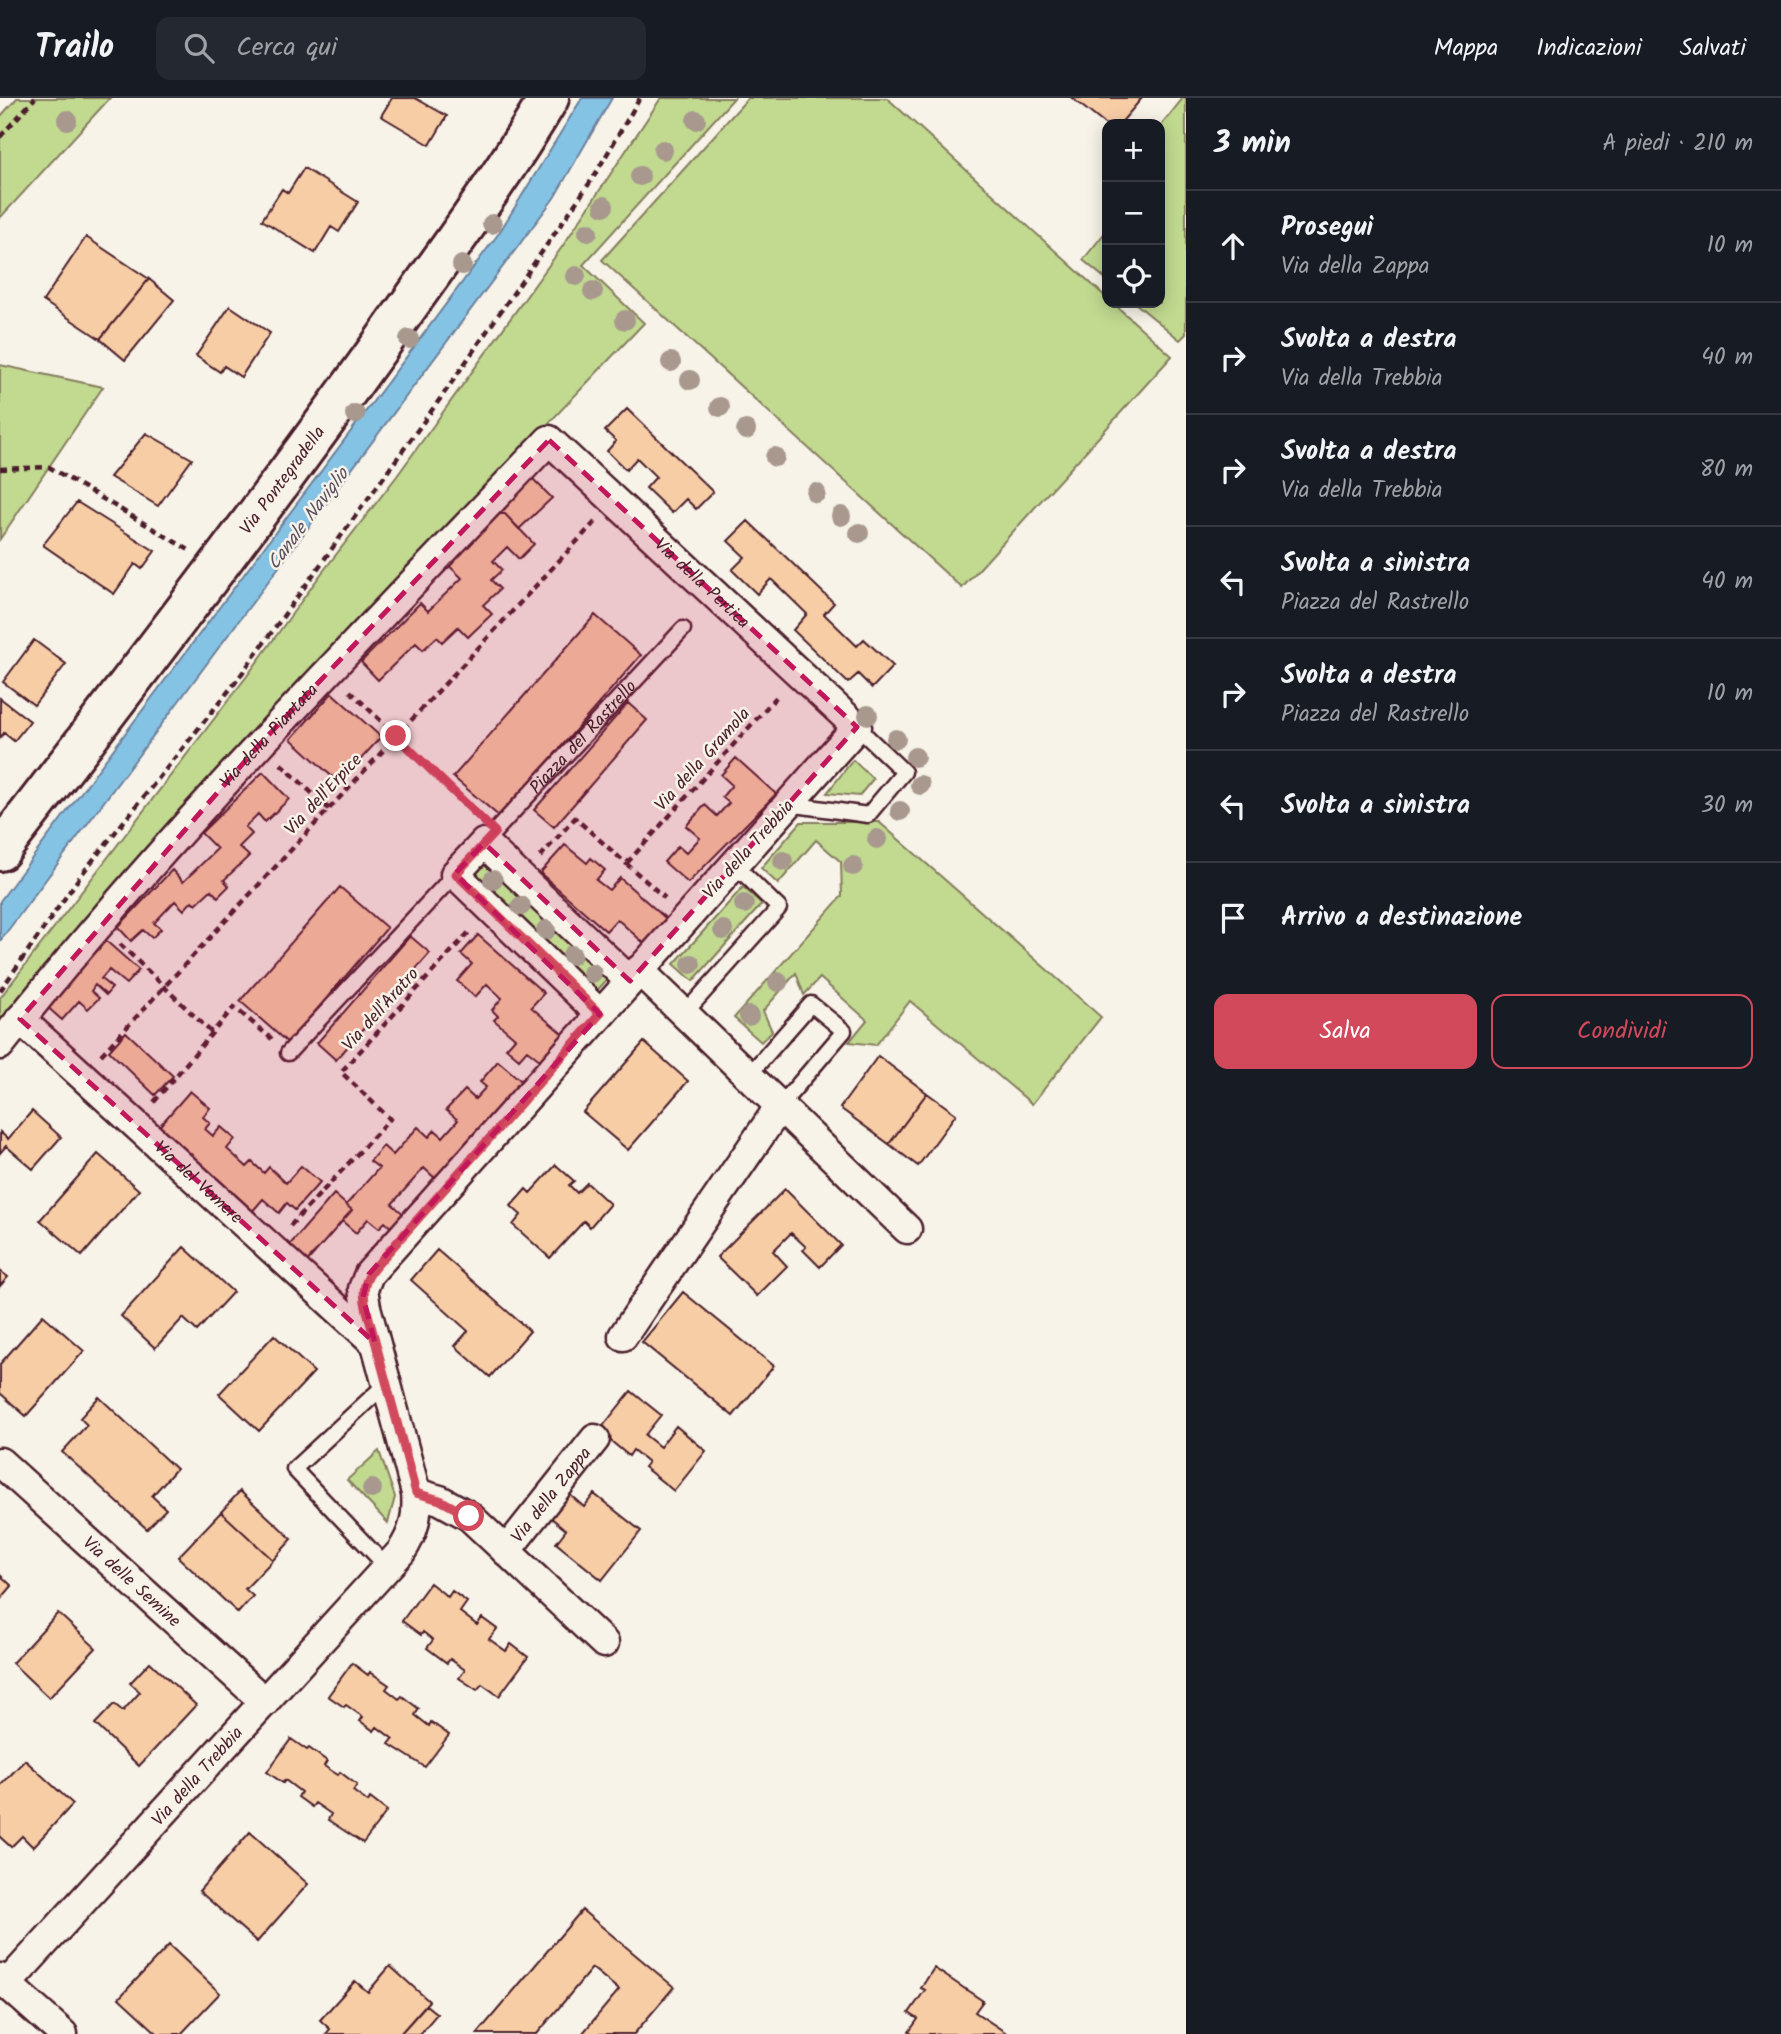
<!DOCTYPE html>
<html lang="it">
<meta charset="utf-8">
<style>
:root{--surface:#171b24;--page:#242831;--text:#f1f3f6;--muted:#9ea1a6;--line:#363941;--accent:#d1495b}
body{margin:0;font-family:Kalam,sans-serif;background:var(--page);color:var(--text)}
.controls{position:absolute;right:21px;top:21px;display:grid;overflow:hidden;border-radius:14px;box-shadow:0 4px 18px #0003}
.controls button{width:63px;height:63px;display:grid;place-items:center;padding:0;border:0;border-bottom:2px solid var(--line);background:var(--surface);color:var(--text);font:35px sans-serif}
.stop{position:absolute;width:21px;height:21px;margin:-16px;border:5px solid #d1495b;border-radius:50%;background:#fff}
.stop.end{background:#d1495b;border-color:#fff;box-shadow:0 2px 7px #0008}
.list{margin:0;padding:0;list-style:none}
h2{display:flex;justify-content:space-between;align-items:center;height:91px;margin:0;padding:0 28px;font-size:30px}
h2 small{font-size:23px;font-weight:400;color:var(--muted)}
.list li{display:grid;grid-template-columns:46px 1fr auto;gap:21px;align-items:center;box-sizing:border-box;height:112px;padding:0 28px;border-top:2px solid var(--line)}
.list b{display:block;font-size:26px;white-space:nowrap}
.list p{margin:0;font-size:23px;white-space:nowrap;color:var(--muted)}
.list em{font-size:23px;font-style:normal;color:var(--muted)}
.actions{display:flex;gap:14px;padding:21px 28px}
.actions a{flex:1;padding:16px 0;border:2px solid var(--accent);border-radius:14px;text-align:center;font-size:24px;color:var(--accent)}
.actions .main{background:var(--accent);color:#fff}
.icon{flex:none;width:38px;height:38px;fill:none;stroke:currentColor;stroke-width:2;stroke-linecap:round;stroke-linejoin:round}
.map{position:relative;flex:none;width:1186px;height:1936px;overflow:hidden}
header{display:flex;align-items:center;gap:42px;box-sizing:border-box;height:98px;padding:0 35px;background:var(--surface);border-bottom:2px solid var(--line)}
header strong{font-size:33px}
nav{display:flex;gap:38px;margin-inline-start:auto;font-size:24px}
.search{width:490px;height:63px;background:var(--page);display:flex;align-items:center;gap:18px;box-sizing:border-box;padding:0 24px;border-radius:14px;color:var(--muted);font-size:26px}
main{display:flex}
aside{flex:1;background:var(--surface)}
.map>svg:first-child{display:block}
.green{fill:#c1da90;stroke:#867c5e;stroke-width:2}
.water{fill:#85c3e5;stroke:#6d819b;stroke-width:2}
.building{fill:#f7cda6;stroke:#4a1f2b;stroke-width:2}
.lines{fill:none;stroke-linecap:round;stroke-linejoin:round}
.lane-casing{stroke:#4a1f2b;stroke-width:19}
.street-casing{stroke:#4a1f2b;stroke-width:33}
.secondary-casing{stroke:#4a1f2b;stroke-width:44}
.path{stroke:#4a1f2b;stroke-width:4.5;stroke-dasharray:7 5;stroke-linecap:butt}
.lane{stroke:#f7f3e8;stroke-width:14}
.street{stroke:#f7f3e8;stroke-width:28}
.secondary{stroke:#f7f3e8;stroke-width:38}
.tree{fill:#a8988e}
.route{stroke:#d1495b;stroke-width:9}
.marked{fill:#c2185b;fill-opacity:0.2;stroke:#c2185b;stroke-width:5;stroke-dasharray:14 9;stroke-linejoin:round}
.labels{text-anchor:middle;stroke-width:5;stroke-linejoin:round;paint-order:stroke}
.street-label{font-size:18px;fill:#4a1f2b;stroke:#f7f3e8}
.water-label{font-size:19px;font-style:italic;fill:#5c5063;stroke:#f7f3e8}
</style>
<header>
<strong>Trailo</strong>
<div class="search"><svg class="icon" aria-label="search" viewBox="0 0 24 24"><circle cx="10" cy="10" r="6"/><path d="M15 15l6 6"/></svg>Cerca qui</div>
<nav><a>Mappa</a><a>Indicazioni</a><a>Salvati</a></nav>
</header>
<main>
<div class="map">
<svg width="1186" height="1936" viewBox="0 0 1186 1936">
<rect width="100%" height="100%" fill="#f7f3e8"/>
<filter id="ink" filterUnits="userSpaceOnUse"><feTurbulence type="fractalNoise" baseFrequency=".0143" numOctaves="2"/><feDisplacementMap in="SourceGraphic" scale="14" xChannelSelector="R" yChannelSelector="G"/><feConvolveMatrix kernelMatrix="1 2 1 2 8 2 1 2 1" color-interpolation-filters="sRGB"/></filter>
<g filter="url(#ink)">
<!-- green -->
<path class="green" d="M17 0H110L0 120V19Z
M661 0H734L583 167 644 225 369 514 39 876 0 928V900L247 578 321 476 397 378 562 149Z
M748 0H887L1107 200V205H1113L1172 258 962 490 602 162Z
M1183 0H1186V236L1180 242 1135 205H1160V29Z
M1107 132V182L1083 162Z
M0 267 103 289 0 441Z
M853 662 873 681 859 698 827 695Z
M801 724H879L1101 919 1032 1006 910 903 876 947 849 944 867 922 820 880 804 897 796 875 763 913 772 933 761 944 734 920 842 798 841 764 816 742 778 786 761 770Z
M490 760 612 876 594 896 471 779Z
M743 789 762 806 693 883 674 866Z
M379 1353 395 1399 388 1425 347 1382Z"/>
<!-- water -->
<path class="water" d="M582 0H612L554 100 0 843V803L499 135Z"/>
<!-- building -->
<path class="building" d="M392 0H415L447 18 430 47 381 18Z
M1072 0H1142L1120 26H1107V28Z
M304 70 358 104 339 134 331 129 315 155 262 122 282 91 288 95Z
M86 139 149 181 100 241 43 203Z
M149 181 174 202 125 262 100 241Z
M230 208 270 235 241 279 224 268 220 274 196 258Z
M627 311 713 394 696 411 686 401 672 415 646 390 656 379 637 360 626 372 607 353 616 343 605 333Z
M146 335 192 361 158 408 110 379Z
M530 378 552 400 519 431 505 416H491Z
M77 404 155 453 142 471 135 466 114 496 43 447Z
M491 416H505L534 446 519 461 507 449 493 463 502 472 491 482 500 491 483 507 492 516 468 539 458 529 442 544 437 539 423 552 416 545 378 582 361 564 420 505 428 513 462 480 444 463Z
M748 423 834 505 824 516 857 548 864 541 893 568 872 590 858 576 848 585 793 532 807 516 771 481 757 496 732 472 745 459 728 443Z
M595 517 641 557 500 719 453 679Z
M34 542 66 566 34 607 3 584Z
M332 595 381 639 339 685 291 641Z
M0 600 30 623 14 643 4 635 0 640Z
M628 605 647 622 554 729 534 712Z
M736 660 776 696 688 785 664 764 678 748 686 755 700 740 686 728 705 707 717 718 729 705 722 699 732 687 721 677Z
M263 674 289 701 265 724 258 716 245 729 252 736 239 749 249 758 224 782 229 788 218 799 211 792 196 806 192 803 184 812 175 803 154 825 161 831 152 840 143 832 131 843 118 829 172 772 183 784 217 751 201 735Z
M565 747 587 765 591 760 605 772 596 782 609 792 620 780 671 825 647 848 617 821 606 833 540 775Z
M340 789 387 830 288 945 240 903Z
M478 837 544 895 531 909 564 937 541 963 527 952 519 961 506 950 515 940 494 922 498 918 492 912 502 900 487 886 475 899 457 883 472 866 461 856Z
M410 838 430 855 336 962 317 945Z
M105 842 139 872 126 886 109 872 101 881 112 890 106 897 95 887 91 893 99 900 88 911 79 903 62 922 45 907Z
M126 934 173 978 155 997 109 953Z
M644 944 688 983 628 1052 583 1014Z
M878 958 927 995 889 1046 840 1010Z
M498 963 525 986 439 1084 424 1070 392 1106 406 1118 394 1132 385 1124 379 1130 368 1121 356 1135 342 1123 352 1112 346 1107 379 1070 370 1063 383 1048 393 1057 418 1029 429 1039 435 1032 443 1039 458 1022 446 1012 465 992 475 1001 486 989 480 984Z
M190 993 210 1010 203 1019 210 1025 205 1031 213 1038 221 1029 235 1041 227 1051 247 1069 252 1064 264 1075 269 1069 286 1085 301 1068 320 1084 295 1112 287 1105 279 1115 263 1101 251 1115 156 1032Z
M927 995 956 1016 918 1068 889 1046Z
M32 1013 61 1039 33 1071 6 1048 0 1055V1034L8 1041Z
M98 1056 139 1092 82 1158 40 1122Z
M556 1067 574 1083 569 1087 577 1095 587 1085 610 1106 590 1129 584 1123 550 1160 513 1127 521 1117 511 1108 526 1091 530 1095Z
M785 1091 841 1147 820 1169 803 1152 806 1149 791 1135 773 1153 787 1168 757 1198 717 1159Z
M334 1096 352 1112 305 1166 287 1150Z
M184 1149 233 1194 197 1233 183 1220 155 1250 121 1218Z
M437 1152 530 1233 490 1279 455 1248 468 1233 411 1182Z
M0 1173 8 1179 0 1188Z
M683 1194 774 1268 733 1318 642 1244Z
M43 1217 84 1253 26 1318 0 1295V1266Z
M274 1237 314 1274 259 1333 219 1296Z
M631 1293 661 1317 645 1337 660 1349 676 1328 706 1353 674 1393 644 1369 648 1364 633 1352 629 1358 599 1333Z
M99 1299 176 1371 152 1398 166 1411 147 1431 62 1354 87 1327 80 1320Z
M240 1393 292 1441 273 1462 221 1414Z
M568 1395 584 1409 594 1396 641 1433 602 1482 556 1445 566 1432 550 1419Z
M221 1414 273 1462 245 1491 253 1498 238 1515 178 1459Z
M0 1477 12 1488 0 1502Z
M430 1485 448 1499 452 1493 467 1504 460 1514 477 1527 482 1520 497 1531 489 1541 506 1553 511 1546 528 1559 499 1598 482 1586 477 1592 459 1580 465 1572 450 1561 447 1565 427 1550 433 1542 423 1534 421 1537 402 1523Z
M58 1515 96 1550 49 1600 12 1565Z
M150 1564 196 1607 139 1668 95 1626 114 1606 123 1613 140 1594 130 1585Z
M352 1565 368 1577 370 1574 389 1587 386 1591 399 1601 402 1598 419 1611 415 1617 429 1628 431 1624 449 1637 425 1669 389 1646 393 1641 377 1629 374 1633 360 1623 363 1619 346 1607 344 1609 328 1598Z
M291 1641 307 1652 309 1650 327 1663 324 1668 338 1677 340 1674 357 1687 353 1693 368 1704 370 1700 387 1713 363 1745 328 1722 331 1716 315 1705 312 1709 298 1699 301 1694 285 1682 283 1685 267 1674Z
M25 1662 73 1706 33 1749 22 1738 11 1749 0 1739V1688Z
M250 1734 308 1786 257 1844 199 1793Z
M582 1812 674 1889 634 1936H582L619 1892 592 1870 537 1936H477Z
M169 1847 220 1895 181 1936H158L119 1900Z
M390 1868 429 1903 400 1936H326L330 1931 320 1922 355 1883 368 1894Z
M934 1870 983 1903 975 1914 1008 1936H912L909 1934 918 1921 909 1915 925 1892 921 1890Z
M426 1907 437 1916 420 1936H400Z"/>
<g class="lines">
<defs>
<g id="lane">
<path d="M788 706 868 717 904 674 857 629"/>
<path id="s1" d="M484 745 683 531"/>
<path d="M684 916 779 810 734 766"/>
<path d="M288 955 455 776"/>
<path d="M748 978 811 906 844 933 780 1008"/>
<path d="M387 1285 294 1371 388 1470"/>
</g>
<g id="street">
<path d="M639 872 907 1131"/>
<path d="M600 916 455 776 484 745 630 883"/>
<path id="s2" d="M20 921 375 1245"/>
<path id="s3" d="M0 947C169 733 362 539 549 342L857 629 369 1176 363 1191 366 1209 416 1395C418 1419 414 1434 401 1454L7 1886"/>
<path d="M623 1238 780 1008"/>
<path id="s4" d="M0 1364 265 1604"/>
<path d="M416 1395 440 1402 469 1418 604 1545"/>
<path id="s5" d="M506 1453 595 1341"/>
<path d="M0 1880 63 1936"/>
</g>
<g id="secondary">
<path id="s6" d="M0 753C130 585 259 417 382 245 439 164 499 85 549 0"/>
</g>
</defs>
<!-- lane casing -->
<use href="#lane" class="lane-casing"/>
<!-- street casing -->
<use href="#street" class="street-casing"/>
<!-- secondary casing -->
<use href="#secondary" class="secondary-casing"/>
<!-- path -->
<path class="path" d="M0 39 35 0
M0 371 49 369 189 452
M350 593 477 716
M281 666 329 711
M540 759 575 720 665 800
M627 765 779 596
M120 846 213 936
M0 893 81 777 235 585 445 294 593 80 640 0
M101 957 595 424
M154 1004 234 909 272 941
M290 1128 390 1021 341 974 471 832"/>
<!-- lane -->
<use href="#lane" class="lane"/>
<!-- street -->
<use href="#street" class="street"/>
<!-- secondary -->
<use href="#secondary" class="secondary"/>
</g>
<!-- trees -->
<g class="tree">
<circle cx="67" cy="22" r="10"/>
<circle cx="696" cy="22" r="10"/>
<circle cx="663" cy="52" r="10"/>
<circle cx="640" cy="78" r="10"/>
<circle cx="604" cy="108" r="10"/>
<circle cx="492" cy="126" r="10"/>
<circle cx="588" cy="134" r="10"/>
<circle cx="462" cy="167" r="10"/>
<circle cx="576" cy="178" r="10"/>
<circle cx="593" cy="193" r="10"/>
<circle cx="625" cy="222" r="10"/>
<circle cx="409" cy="241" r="10"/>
<circle cx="671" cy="264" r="10"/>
<circle cx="690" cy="282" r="10"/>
<circle cx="720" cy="309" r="10"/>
<circle cx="355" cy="316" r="10"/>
<circle cx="746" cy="332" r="10"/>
<circle cx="775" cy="359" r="10"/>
<circle cx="816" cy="395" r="10"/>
<circle cx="841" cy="418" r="10"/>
<circle cx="859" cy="435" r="10"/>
<circle cx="868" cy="617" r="10"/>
<circle cx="896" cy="641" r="10"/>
<circle cx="915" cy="659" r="10"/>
<circle cx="920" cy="687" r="10"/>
<circle cx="900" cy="713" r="10"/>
<circle cx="877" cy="741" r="10"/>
<circle cx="783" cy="763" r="10"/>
<circle cx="853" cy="768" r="10"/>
<circle cx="493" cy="782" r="10"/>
<circle cx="744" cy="806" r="10"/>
<circle cx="521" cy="808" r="10"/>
<circle cx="546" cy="832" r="10"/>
<circle cx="723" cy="832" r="10"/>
<circle cx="572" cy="857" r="10"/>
<circle cx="691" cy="866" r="10"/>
<circle cx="592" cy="875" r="10"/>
<circle cx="778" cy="884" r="10"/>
<circle cx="749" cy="918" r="10"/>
<circle cx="372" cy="1391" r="10"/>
</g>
</g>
<g class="lines" filter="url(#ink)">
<!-- route -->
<path class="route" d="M396 638 495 734 456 776 600 916 376 1168C364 1182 362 1192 366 1209L416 1395 440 1402 469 1418"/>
</g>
<!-- marked area -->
<path class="marked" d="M549 342 857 629 630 883 484 745 455 776 600 916 369 1176 363 1199 375 1245 20 921 260 646Z"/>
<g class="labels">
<!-- street labels -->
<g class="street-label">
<text dy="6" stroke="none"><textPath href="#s6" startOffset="466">Via Pontegradella</textPath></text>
<text dy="6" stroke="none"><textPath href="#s3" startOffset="1027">Via della Pertica</textPath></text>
<text dy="6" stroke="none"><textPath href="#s1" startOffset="145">Piazza del Rastrello</textPath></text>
<text dy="6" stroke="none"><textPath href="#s3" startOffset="410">Via della Piantata</textPath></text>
<text transform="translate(702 661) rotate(-48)" y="6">Via della Gramola</text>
<text transform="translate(323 696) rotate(-47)" y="6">Via dell'Erpice</text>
<text transform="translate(748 751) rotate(-48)" y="6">Via della Trebbia</text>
<text transform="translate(380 911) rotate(-48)" y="6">Via dell'Aratro</text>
<text dy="6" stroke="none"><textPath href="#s2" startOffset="242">Via del Vomere</textPath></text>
<text dy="6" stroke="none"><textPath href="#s5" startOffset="72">Via della Zappa</textPath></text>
<text dy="6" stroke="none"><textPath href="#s4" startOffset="178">Via delle Semine</textPath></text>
<text transform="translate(197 1678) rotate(-48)" y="6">Via della Trebbia</text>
</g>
<!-- water labels -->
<g class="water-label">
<text transform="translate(307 420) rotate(-53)" y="7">Canale Naviglio</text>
</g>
</g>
</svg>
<div class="controls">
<button>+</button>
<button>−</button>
<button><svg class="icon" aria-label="locate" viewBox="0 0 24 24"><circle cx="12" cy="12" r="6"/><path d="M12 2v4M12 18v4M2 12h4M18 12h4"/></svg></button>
</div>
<div class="stop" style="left:469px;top:1418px"></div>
<div class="stop end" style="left:396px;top:638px"></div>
</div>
<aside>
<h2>3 min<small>A piedi · 210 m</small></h2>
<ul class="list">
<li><svg class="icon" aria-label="ahead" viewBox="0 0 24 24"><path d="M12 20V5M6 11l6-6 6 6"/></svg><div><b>Prosegui</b><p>Via della Zappa</p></div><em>10 m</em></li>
<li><svg class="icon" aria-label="right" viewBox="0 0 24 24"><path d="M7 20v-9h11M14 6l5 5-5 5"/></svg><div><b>Svolta a destra</b><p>Via della Trebbia</p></div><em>40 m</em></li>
<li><svg class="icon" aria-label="right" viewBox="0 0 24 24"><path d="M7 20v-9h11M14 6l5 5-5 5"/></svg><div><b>Svolta a destra</b><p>Via della Trebbia</p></div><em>80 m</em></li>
<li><svg class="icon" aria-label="left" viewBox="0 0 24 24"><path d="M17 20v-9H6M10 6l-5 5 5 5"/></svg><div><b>Svolta a sinistra</b><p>Piazza del Rastrello</p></div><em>40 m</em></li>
<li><svg class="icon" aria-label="right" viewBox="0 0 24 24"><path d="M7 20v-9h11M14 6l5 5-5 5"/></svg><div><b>Svolta a destra</b><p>Piazza del Rastrello</p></div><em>10 m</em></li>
<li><svg class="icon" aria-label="left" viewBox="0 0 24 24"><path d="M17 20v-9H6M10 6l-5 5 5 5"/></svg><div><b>Svolta a sinistra</b></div><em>30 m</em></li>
<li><svg class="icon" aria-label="arrive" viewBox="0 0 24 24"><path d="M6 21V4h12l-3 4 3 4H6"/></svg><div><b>Arrivo a destinazione</b></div></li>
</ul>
<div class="actions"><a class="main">Salva</a><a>Condividi</a></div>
</aside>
</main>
